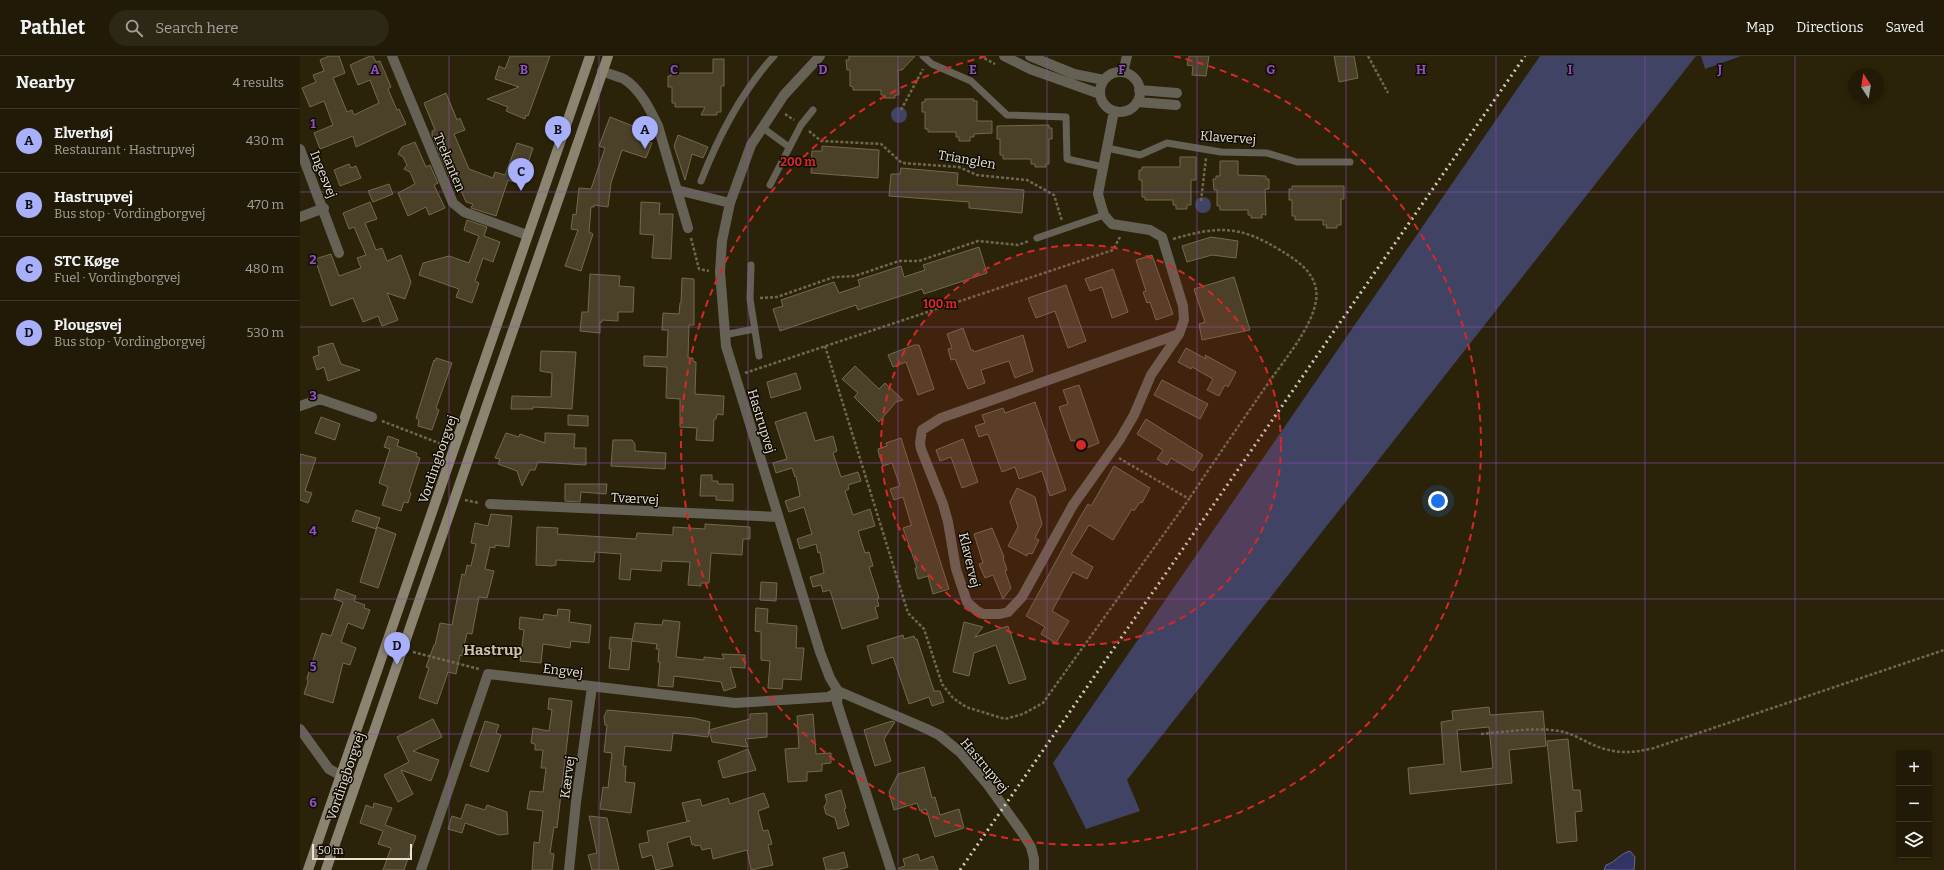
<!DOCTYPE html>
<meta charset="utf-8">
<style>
:root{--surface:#201a07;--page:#2d2715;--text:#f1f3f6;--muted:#a2a19b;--line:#3d3828;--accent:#a8b0fc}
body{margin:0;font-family:Bitter,serif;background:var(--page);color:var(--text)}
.controls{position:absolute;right:12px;bottom:12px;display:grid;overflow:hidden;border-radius:4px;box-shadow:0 2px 6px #0003}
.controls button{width:36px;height:36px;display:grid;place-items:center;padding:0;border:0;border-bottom:1px solid var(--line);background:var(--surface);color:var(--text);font:20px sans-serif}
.compass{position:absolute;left:1548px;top:12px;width:36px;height:36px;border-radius:50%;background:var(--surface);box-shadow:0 2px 6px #0003;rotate:348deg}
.scale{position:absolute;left:12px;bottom:10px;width:100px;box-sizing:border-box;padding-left:4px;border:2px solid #e8e3d4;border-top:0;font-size:11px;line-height:14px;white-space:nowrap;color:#e8e3d4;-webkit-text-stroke:3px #100c04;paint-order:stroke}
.you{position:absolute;left:1138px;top:445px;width:14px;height:14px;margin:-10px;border:3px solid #fff;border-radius:50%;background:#1a73e8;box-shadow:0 0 0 6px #1a73e833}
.badge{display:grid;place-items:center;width:26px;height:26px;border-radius:50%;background:var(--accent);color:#111;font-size:13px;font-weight:700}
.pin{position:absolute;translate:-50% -33px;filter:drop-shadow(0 1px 2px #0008)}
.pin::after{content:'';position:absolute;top:21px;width:14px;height:12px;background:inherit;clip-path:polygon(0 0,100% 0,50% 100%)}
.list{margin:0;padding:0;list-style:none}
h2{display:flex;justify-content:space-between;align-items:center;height:52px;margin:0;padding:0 16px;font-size:17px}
h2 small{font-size:13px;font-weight:400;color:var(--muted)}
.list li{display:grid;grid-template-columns:26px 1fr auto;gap:12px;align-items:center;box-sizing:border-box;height:64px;padding:0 16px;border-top:1px solid var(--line)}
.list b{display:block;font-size:15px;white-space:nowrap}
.list p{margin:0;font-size:13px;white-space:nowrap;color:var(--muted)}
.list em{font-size:13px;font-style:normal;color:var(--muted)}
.icon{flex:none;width:22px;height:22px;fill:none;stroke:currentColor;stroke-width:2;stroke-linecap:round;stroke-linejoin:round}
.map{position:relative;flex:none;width:1644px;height:814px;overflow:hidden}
header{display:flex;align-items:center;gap:24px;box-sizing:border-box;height:56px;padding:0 20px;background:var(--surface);border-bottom:1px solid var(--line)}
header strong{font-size:19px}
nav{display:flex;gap:22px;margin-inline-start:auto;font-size:14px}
.search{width:280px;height:36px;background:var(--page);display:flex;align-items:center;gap:10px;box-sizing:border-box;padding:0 14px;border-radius:22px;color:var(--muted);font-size:15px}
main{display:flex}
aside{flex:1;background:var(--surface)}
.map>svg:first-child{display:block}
.green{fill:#404363}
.water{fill:#323466;stroke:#696887}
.building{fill:#4a4128;stroke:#72694e;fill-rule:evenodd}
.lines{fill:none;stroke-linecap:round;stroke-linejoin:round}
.path{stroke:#6e6851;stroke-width:2.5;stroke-dasharray:3 2;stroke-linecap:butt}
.service{stroke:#656155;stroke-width:7}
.minor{stroke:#656155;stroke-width:10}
.secondary{stroke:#8a8471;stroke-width:10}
.rail{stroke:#cfcab9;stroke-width:3;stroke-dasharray:2 4;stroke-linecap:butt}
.grid{fill:none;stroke:#9151c3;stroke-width:1;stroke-opacity:0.55}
.ring{fill:none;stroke:#d62828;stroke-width:2;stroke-dasharray:7 5}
.labels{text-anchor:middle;stroke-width:3;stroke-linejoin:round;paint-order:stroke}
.street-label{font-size:13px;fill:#e8e3d4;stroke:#100c04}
.quarter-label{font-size:15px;font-weight:bold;fill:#cdc3a6;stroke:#100c04}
.grid-label{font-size:13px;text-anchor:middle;font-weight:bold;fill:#9151c3;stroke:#100c04;stroke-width:3;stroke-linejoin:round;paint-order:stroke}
.centre{fill:#d62828;stroke:#100c04;stroke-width:2}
.ring-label{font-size:12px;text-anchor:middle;font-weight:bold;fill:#d62828;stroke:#100c04;stroke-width:3;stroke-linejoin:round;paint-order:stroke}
</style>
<header>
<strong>Pathlet</strong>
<div class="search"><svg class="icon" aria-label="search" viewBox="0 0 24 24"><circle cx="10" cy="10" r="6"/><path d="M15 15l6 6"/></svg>Search here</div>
<nav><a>Map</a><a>Directions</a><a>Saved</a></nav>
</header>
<main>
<aside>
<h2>Nearby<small>4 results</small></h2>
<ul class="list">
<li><span class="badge">A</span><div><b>Elverhøj</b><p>Restaurant · Hastrupvej</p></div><em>430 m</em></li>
<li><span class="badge">B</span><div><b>Hastrupvej</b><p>Bus stop · Vordingborgvej</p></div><em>470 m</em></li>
<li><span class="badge">C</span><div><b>STC Køge</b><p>Fuel · Vordingborgvej</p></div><em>480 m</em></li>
<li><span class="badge">D</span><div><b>Plougsvej</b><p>Bus stop · Vordingborgvej</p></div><em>530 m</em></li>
</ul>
</aside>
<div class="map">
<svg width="1644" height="814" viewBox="0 0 1644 814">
<rect width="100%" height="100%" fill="#2b2309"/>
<!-- green -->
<path class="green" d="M1240 0H1396L827 724 840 755 786 773 753 707Z
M1401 0H1441L1405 13Z
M591 59a8 8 0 1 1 16 0a8 8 0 1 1-16 0Z
M895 149a8 8 0 1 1 16 0a8 8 0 1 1-16 0Z"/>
<!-- water -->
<path class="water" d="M1330 795 1335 801 1334 814H1304L1306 809C1316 806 1319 798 1330 795Z"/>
<!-- building -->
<path class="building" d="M29 0H39L45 17 33 22 47 56 52 54 54 59 79 47 70 24 58 29 50 9 70 0H73L76 6 80 5 91 31 88 33 97 54 99 53 106 68 56 91 53 80 20 93 14 77 33 69 24 45 10 51 2 32 16 26 13 19 24 15 20 4Z
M210 0H250L228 60 226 59 225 63 206 55 208 51 187 43 219 31 195 23 199 10 205 13Z
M549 0H615L602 14H598L599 39H595V42H584V39H581V34H553V31L550 30V14H547L546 4H549Z
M889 0H909L906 20 892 19 893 10 887 9Z
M1034 0H1054L1058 22 1039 26Z
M413 3H424V30H421V56H417V59H401L405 51H375V47H372V31H368V20H371V17H413Z
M146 37 157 64 160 62 165 74 154 78 169 113 193 122 195 116 205 119 217 87 233 92 221 128 208 124 196 160 171 152 173 148 166 146 155 120 150 122 142 104 132 79V75L135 74 124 47Z
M625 43H674L673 45H677V65H692V77L674 78V81H670V85H659V81H656V76H628V73H625V56H622V46H625Z
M310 61 343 74 340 83 352 87 346 102 322 94 311 127 308 151 294 149V151H291L289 176 293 178 281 215 265 210 278 174 271 173 273 158 276 159 279 132 291 133 305 92 299 90Z
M749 69V72H752V83H749V108H746V111H735V108H731V103H703V99H700V83H697V70Z
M378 79 408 91 403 102 392 98 385 124 374 90Z
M115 86 126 111 130 109 138 127 134 129 145 152 129 159 126 151 108 160 98 137 115 128 110 116 104 113 107 109 103 101 98 98 102 91Z
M522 90 579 94 578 122 511 117 512 95H522Z
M880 101H896V124H891V149H887V153H876V149H873V144H845V141H842V124H839V114H842V111H880Z
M920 105H938V119L966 120V123H969V133H965L966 159 962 158V162H951V159H948V154H920V150H917V134H914L913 123H916V120H920Z
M49 108 51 112 56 110 61 122 40 130 34 114Z
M601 112 658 117 657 129 724 134 722 157 669 152V146L589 140 591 118H600Z
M89 128 93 138 73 146 68 135Z
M992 130H1044V143H1041V169H1037V172H1026L1027 169H1023V164H995V160H992V144H989V133H992Z
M70 146 77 163 65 167 76 194 82 192 87 205 101 199 111 226 105 243 87 237 98 264 82 270 78 260 63 266 53 242 31 250 15 203 31 198 39 220 61 212 57 202 66 199 54 171 49 173 43 157Z
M341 146 360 147 359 158H373L371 203 352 202 354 179 340 178Z
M167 164 187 171 184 180 200 186 193 206 183 202 175 225 179 227 172 247 156 241 159 233 119 219 123 207 149 200 169 207 179 180 164 174Z
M911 181 938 185 936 202 912 199 887 206 882 190Z
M679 191 687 217 624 238 622 233 558 254 556 249 480 275 473 253 483 250 481 244 534 226 539 237 560 230 558 224 601 210 604 221 625 214 623 209Z
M852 199 873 258 856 264 850 246 847 247 843 236 846 235 836 204Z
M813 213 828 256 812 262 802 231 790 235 785 223Z
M290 218 320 220 319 230 334 231 333 256H318V265L302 264V266H300V277L280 275 282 256H288Z
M934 221 950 274 902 284 899 268 905 266 894 233Z
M382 222 394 223V269H389L388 302H393V305L396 306 395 338 424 340 423 359 417 358 416 363H414L413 385 396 384 397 372 380 371V343L366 342 367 311 344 310V300L367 301 368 274H362L363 257 379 258 380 247H381Z
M766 229 786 285 768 292 755 255 736 262 728 242Z
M663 272 671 294H673L674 296 723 279 733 315 715 322 709 305 681 314 685 327 668 333 655 303 651 304 648 293 652 292 647 278Z
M33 287 41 308 60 314 28 325 24 311 17 314 13 301 19 299 18 291Z
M614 289H619L634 333 618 339 606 306 593 311 588 299Z
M886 292 906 303 905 299 936 316 928 331 925 329 919 340 907 334 913 323 892 311 891 313 878 306Z
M241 295 276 296 272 353 233 351V353H211L212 340 251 341 252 317 240 315Z
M136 302 152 307 136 352 139 354 132 374 118 370 119 364 116 362 134 304 135 305Z
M555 310 579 333 585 327 603 344 596 346 579 366 554 341 558 337 542 323Z
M496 317 501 333 471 342 467 326Z
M862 324 908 348 900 363 854 339Z
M779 329 799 387 779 395 774 384 771 385 759 351 768 348 763 334Z
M735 346 766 434 750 440 742 415 719 423 715 411 702 416 688 378 679 381 675 370 685 367 682 359 703 352 705 357Z
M506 356 515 385 533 380 537 395 533 397 541 421 558 416 561 425 548 429 549 433 545 435 553 459 570 453 575 470 558 475 565 497 569 496 573 510 569 511 579 542 577 543 579 550 575 551 578 562 542 573 530 534 523 536 521 529 513 531 510 521 524 517 520 496 518 497 516 488 500 493 497 483 512 478 504 451 489 456 485 445 500 440 496 420 495 421 492 412 476 417 473 407 487 403 475 366Z
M268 359 288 360V370L268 369Z
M21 361 40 368 35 384 15 377Z
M846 363 903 399 893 415 871 402 867 409 857 403 863 394 837 378Z
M206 377 219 381 220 378 245 387V377L275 378 274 392H286V409L238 406 235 414H230L222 430 217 415 198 408 200 403 195 402Z
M88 380 99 384 97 390 117 397 116 400 120 402 109 436 111 437 108 447 104 446 101 455 82 449 88 431 79 427 90 393 84 391Z
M601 382 649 533 633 538 628 520 618 523 615 512H617L603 472 612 469 611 468 603 441 594 444 590 433 600 430 592 407 583 410 579 399 578 393 587 390 586 387Z
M663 383 678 426 662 432 651 401 640 405 636 394Z
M313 384H332L335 388V395L366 397 365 413 311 410Z
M0 398 16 402 5 435 12 437 8 447 0 444Z
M814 410 850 432 842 447 840 446 834 455 832 453 813 484 789 469 771 498 793 511 787 523 773 516 752 555 769 565 756 587 741 578 745 571 726 560 779 463 788 448 791 450Z
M401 419H412V425H418V428H433V445L416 444V440H400Z
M265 428H307L306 438 281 436 280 446 265 445Z
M717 432 735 441 742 468 735 482 739 484 732 498 728 497 727 500 708 490 718 471 710 446Z
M56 454 80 462 76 473 52 465Z
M191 458 212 460 209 491 195 489V492L190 491 185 513 194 515 187 542 179 541 172 578 167 577 162 600 160 599 156 618 148 616 137 648 119 642 129 612 126 611 134 589H135L140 567 152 569 162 518 165 519 167 509 171 510 176 488 171 487 175 467 188 470Z
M405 468 450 471V483H443L442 499 411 497 409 527H401V530L388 529 390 506 362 505 361 515 331 513 330 524 319 523 321 498 295 496 294 506 256 504V509L252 510 236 509 237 471 258 472 257 478 336 483 337 477 373 479V471L405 473Z
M77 471 96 478 78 532 60 526Z
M692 472 704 501 703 502 707 514 705 515 711 532 703 543 693 519 685 522 679 508 683 507 674 478Z
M461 526 477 527 476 545 460 544Z
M37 533 56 540 54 545 65 549 64 552 70 554 63 573 48 567 41 586 56 592 50 609 43 607 33 647 4 638 8 626 7 622 22 577 31 580 43 546 34 543Z
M456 552 468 553 467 567 497 570 496 592H504L501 624 483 623 482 633 468 632 470 605 461 604V576L455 575Z
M258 553 270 554 269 566 291 569 289 587 271 585 270 592 243 588 241 607 220 605 224 574 219 573 220 561 243 564 244 558 257 560Z
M363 564 380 566 376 601 404 604V601L424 603 422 598 445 599V612L430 611 436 631 424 635 421 626 374 620 373 631 358 630 360 606H358L359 593H356L357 588 332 585 335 567 362 569Z
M664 566 683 571 675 581 708 570 726 623 709 628 696 589 674 597 669 620 653 616Z
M603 579 604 583 614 580 615 583H617L634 635H640L644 646 632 650 629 641 609 648 593 601 572 608 567 590Z
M310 581 332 583 329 614 309 612 311 593H309Z
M249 642 272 645 257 772 254 771 250 797 254 798 252 814H232L234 786 239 787 243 755 227 753 230 735 243 736 246 712H241L243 694H235V688L231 687 233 672 249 675 252 654 248 653Z
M1189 651 1190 659 1243 655 1246 690 1209 694 1212 727 1110 738 1108 712 1144 708 1141 666 1153 664 1152 655ZM1189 671 1193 712 1161 716 1157 674Z
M307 654 394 662 410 666 409 674 450 663V658L467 657V681L445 683 448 691 412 686 409 674 408 681 373 677 371 695 325 690 323 710H326L325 726 335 727 331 757 300 753 303 731 308 732 312 697 304 696 307 669H305L304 661Z
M513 658 516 698 531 697V707L522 708V715L507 716V725L488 726 485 693 499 692 497 660Z
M133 663 142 681 113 695 139 704 131 725 101 714 113 738 98 746 84 719 109 706 97 681Z
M185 665 199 669 196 677 201 679 188 716 170 710Z
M592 665 595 666 584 683 591 705 575 710 564 674Z
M1268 683 1273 734H1280L1282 755 1275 756 1277 785 1257 787 1247 685Z
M448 693 456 714 423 722 418 705Z
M624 711 632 742 635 741 640 759 659 753 664 772 635 781 626 753 620 755 617 747 594 754 589 736 598 718Z
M541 734 546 752 544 753 549 769 538 773 535 762 526 758 524 751 527 746 525 739Z
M464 737 469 751 458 755 463 775 468 774 472 788 468 789 473 809 451 814 447 794 413 803 411 792 402 794 400 789 395 790 394 788 392 789 390 780 367 787 373 810 356 814 352 799 342 802 339 788 349 786 347 775 390 765H387L382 747 400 743 402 750 428 742 430 748Z
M74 747 92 752 85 769 116 780 104 814H83L91 792 78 788 83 775 60 767 66 749 73 752Z
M166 748 185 754 187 749 207 756 208 778 199 779 165 767 162 777 148 773 152 760 161 763Z
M289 760 307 762 319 814H292L288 799 297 797Z
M544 796 548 811 537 814H526L523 802Z
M618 798 620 805 633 800 638 814H599V812L605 810 603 803Z"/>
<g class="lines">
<!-- path -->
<path class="path" d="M680 0 695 8
M1068 0 1088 37
M601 54 623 13
M485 58 494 64
M509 75 521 85 581 88 602 107 659 111 677 119 727 124 754 139 762 165
M901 145 906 102
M391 182 399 213 409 215
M873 183C918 170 939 169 980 194 998 205 1020 219 1016 245 1011 273 985 303 969 326 942 365 915 404 889 443
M460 242 477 241 534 221 555 220 599 205H619L678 185 718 189 729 185
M525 290 608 557 624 573 642 628 653 642 666 651 705 663 723 658 743 647 889 443 819 402
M445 317 813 194 820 181
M82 365 144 389
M165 444 179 447
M113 596 179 613
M1181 678C1207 676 1237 670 1264 676 1272 678 1281 683 1289 687 1313 698 1329 698 1354 692L1644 594"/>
<!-- service -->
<path class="service" d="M623 0 632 8 671 25 707 59 766 61 767 103 803 111
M463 72 489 91
M807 92 840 99 867 87 921 96 967 97 997 106H1050
M401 125C419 79 441 36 474 0
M470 129 501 69 513 54
M737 182 804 159
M451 209 450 243 459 300
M424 279 454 273"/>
<!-- minor -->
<path class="minor" d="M92 0 153 147 164 156 227 179
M520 0 484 39 451 89 430 147 422 185 420 216 426 290 520 596 530 622 538 635 627 673 639 679 660 696 688 729 723 778 731 791 734 803V814
M704 0 730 13 800 38
M730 0 774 18 804 24
M302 15C309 18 317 20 324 23 340 33 350 53 358 70L388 172
M823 16 827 0
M800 36a20 20 0 1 1 40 0a20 20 0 1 1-40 0Z
M839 34 877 37
M837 46 876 49
M814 55 798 138 804 159 812 168 850 174 862 181 883 250 884 264 879 278 851 319 834 359 820 383 773 449 722 541 708 556 700 558H683L677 555 667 546 656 513 648 466 643 448 621 393 620 387 622 374 641 362 879 278
M0 93 39 197
M377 134 430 147
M0 161 24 152
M0 350 20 343 72 361
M190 448 478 461
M538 635 537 647 591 814
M0 673 29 713 40 719
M121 814 188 618 435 647 529 641 538 635
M269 814 276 746 292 631"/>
<!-- secondary -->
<path class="secondary" d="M8 814 290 0
M26 814 308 0"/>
<!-- rail -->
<path class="rail" d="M660 814 1225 0"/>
</g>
<!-- grid -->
<path class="grid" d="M149 0V814M299 0V814M448 0V814M598 0V814M747 0V814M897 0V814M1046 0V814M1196 0V814M1345 0V814M1495 0V814M0 136H1644M0 271H1644M0 407H1644M0 543H1644M0 678H1644"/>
<!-- distance rings -->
<circle cx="781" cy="389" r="200" fill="#d62828" fill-opacity=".12"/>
<g class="ring">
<circle cx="781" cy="389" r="200"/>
<path d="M874 0A400 400 0 1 1 688 0"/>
</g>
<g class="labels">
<!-- street labels -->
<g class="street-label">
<text transform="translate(928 81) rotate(4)" y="5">Klavervej</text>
<text transform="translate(667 103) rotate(10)" y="5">Trianglen</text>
<text transform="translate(150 106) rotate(67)" y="5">Trekanten</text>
<text transform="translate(24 118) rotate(68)" y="5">Ingesvej</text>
<text transform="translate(462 365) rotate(73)" y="5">Hastrupvej</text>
<text transform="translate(137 403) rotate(-71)" y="5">Vordingborgvej</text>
<text transform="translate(335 442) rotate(3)" y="5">Tværvej</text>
<text transform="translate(670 504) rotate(77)" y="5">Klavervej</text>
<text transform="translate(263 614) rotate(7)" y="5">Engvej</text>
<text transform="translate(685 709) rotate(50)" y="5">Hastrupvej</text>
<text transform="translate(45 720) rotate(-71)" y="5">Vordingborgvej</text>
<text transform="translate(267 721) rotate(-82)" y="5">Kærvej</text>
</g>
<!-- quarter labels -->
<g class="quarter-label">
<text x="193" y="599">Hastrup</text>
</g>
</g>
<g class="grid-label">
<text x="75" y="18">A</text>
<text x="224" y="18">B</text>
<text x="374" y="18">C</text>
<text x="523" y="18">D</text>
<text x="673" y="18">E</text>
<text x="822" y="18">F</text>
<text x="971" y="18">G</text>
<text x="1121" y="18">H</text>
<text x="1270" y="18">I</text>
<text x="1420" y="18">J</text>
<text x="13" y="72">1</text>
<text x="13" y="208">2</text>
<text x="13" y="344">3</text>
<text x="13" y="479">4</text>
<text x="13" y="615">5</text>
<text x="13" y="751">6</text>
</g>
<circle cx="781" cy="389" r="6" class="centre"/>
<g class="ring-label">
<text x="498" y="110">200 m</text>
<text x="640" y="252">100 m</text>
</g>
</svg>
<div class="controls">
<button>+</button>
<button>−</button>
<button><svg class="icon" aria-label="layers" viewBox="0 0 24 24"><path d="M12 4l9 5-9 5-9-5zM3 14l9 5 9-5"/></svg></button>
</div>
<svg class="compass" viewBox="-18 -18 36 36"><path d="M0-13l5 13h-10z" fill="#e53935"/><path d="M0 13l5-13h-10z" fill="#a2a19b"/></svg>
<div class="scale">50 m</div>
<div class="you"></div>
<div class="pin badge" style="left:345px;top:93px">A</div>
<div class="pin badge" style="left:258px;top:93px">B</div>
<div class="pin badge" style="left:221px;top:135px">C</div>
<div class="pin badge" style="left:97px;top:609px">D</div>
</div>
</main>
